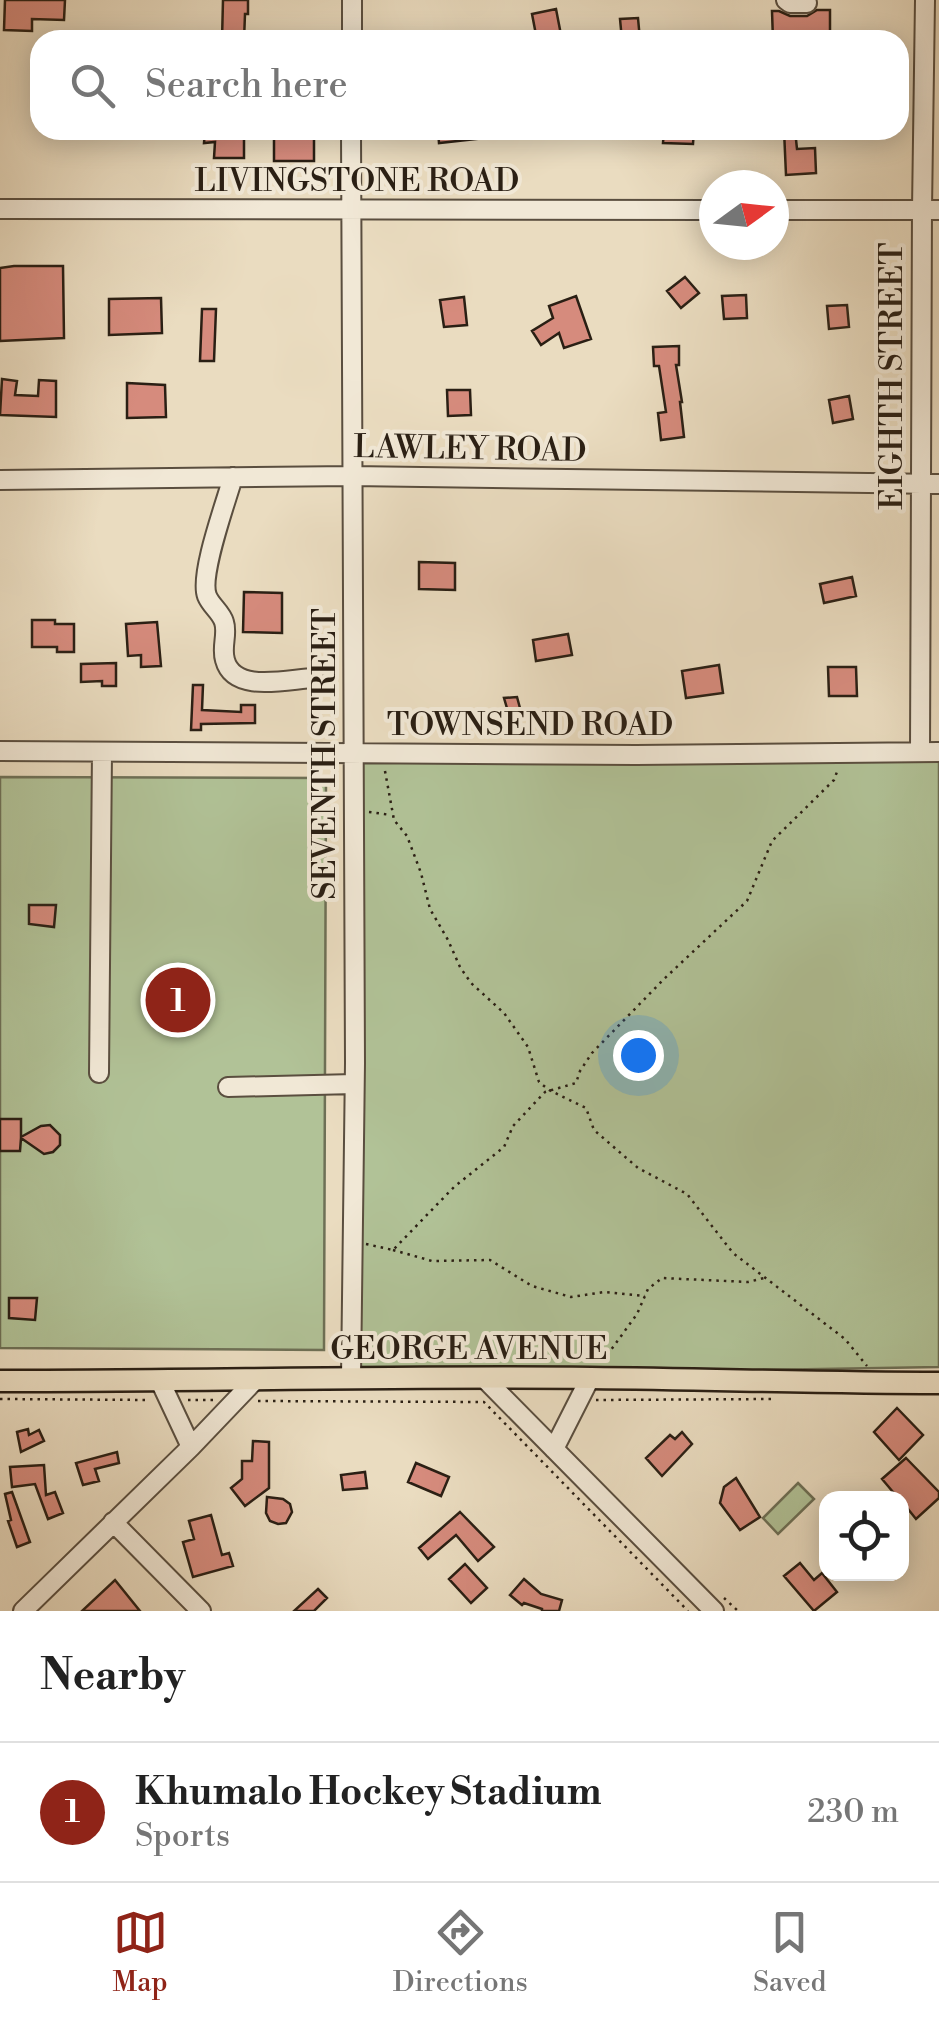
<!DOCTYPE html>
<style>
:root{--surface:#fff;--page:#f6f6f6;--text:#222;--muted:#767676;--line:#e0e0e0;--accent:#8f2418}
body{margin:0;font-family:"Libre Bodoni",serif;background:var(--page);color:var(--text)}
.controls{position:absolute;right:30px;bottom:30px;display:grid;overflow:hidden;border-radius:20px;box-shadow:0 5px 25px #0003}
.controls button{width:90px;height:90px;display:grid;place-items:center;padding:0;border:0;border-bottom:2px solid var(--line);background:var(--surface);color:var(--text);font:50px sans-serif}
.compass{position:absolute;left:699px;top:170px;width:90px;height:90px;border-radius:50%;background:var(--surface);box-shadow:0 5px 25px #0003;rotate:75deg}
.you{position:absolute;left:638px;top:1055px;width:35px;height:35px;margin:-25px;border:8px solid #fff;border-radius:50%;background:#1a73e8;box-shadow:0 0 0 15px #1a73e833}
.badge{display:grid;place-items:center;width:65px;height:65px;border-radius:50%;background:var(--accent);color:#fff;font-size:32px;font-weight:700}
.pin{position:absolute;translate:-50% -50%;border:5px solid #fff;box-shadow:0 2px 10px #0006}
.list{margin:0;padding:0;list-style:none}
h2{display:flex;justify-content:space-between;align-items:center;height:130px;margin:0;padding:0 40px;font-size:42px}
h2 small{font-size:32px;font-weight:400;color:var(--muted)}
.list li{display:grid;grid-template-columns:65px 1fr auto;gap:30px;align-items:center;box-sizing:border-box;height:140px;padding:0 40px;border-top:2px solid var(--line)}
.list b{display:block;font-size:38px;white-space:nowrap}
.list p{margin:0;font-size:32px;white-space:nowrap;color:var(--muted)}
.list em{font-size:32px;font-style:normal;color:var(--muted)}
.icon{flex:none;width:55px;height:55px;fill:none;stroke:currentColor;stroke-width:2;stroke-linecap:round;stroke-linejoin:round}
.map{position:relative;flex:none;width:939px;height:1611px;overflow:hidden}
.search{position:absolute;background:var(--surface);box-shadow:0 5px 25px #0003;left:30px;right:30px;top:30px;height:110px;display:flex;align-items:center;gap:25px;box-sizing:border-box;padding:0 35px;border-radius:30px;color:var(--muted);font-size:38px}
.sheet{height:270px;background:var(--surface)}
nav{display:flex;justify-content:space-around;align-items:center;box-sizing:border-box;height:140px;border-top:2px solid var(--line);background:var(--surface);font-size:28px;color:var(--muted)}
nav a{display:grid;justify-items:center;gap:5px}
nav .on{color:var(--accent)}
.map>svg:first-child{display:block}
.green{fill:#b1c297;stroke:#6e7056;stroke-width:2.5}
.building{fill:#d68b7d;stroke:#2a1f14;stroke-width:2.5}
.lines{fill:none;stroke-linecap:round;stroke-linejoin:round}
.minor-casing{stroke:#5a4e3f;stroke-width:22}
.major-casing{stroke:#2a1f14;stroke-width:25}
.path{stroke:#2a1f14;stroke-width:2.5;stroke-dasharray:2.5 5;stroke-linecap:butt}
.minor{stroke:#f1e8d6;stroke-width:18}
.major{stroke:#eadcc0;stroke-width:20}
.labels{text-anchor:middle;stroke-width:8;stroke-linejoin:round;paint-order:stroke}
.street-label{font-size:32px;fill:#2a1f14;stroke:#f1e8d6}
</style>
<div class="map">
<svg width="939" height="1611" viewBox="0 0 939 1611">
<rect width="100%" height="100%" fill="#eadcc0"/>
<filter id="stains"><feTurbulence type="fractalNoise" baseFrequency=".002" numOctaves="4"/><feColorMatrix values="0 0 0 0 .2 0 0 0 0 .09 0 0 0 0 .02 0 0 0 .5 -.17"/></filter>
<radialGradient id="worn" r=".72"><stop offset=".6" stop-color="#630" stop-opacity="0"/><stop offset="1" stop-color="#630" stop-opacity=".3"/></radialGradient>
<!-- green -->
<path class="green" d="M354 753 939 756V1367L351 1377Z
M0 777 326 778 324 1350 0 1348Z
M798 1483 814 1499 778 1534 763 1518Z"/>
<!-- building -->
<path class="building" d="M5 0H65L64 20 32 19V31L4 30Z
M223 0H248V14H245L244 40H222Z
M556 9 562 40H537L532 14Z
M817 10H830V34L793 35V40H773L772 11H779L790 16H807Z
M638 18 640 40H622L620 19Z
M205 130H244V158H214L215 142 204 143Z
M274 130H314V161H274Z
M438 130H494L495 137 439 143Z
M664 130H694L693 144 663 143Z
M784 130H795L797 149 815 148 816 173 786 175Z
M14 266H63L64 338 0 341V268Z
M685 277 699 293 681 308 667 291Z
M746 295 747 318 724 319 722 296Z
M576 296 591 339 564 348 559 333 541 345 532 331 553 318 549 306Z
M464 297 467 325 444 327 440 300Z
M161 298 162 333 109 335V299Z
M847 305 849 327 829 329 827 306Z
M202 309H216L214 361H200Z
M679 346V365H676L682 402H680L684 437 661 440 658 413 666 412 659 366H654L653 347Z
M2 379 17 381 15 395 38 396 39 380 56 381V417L0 415Z
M127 383 165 385 166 417 127 418Z
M447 390H470L471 415 448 416Z
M849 396 853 419 833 423 829 400Z
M419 562 455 563V590L419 589Z
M852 577 856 596 824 603 820 584Z
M244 592 282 593V633L243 632Z
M32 620H55V624H74V652H57V647H32Z
M157 622 161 666 141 667V655L128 656 126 624Z
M568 634 572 655 536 661 533 640Z
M116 663V686H102V681L81 682V664Z
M719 665 723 693 686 698 682 671Z
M828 667H856L857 696H829Z
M193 685H203L202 710 241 712V705H255V723L201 724V730H191Z
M517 697 523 719 511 722 504 698Z
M29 905H56L54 927 29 924Z
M0 1119H21V1137L41 1126 50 1125 60 1135V1145L53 1152 44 1154 21 1138 20 1151H0Z
M9 1298H37L35 1320 9 1318Z
M897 1408 923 1435 899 1460 874 1432Z
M28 1429 29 1435 39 1430 44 1441 21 1452 17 1432Z
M682 1432 692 1444 662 1476 646 1458 670 1435 675 1439Z
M253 1441 269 1442V1488L245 1506 231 1488 242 1479V1461H252Z
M117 1452 119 1463 95 1469 99 1481 83 1485 76 1463Z
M906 1458 939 1492V1498L916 1519 908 1509 902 1514V1498H885L893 1492 882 1479Z
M416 1463 449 1477 441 1496 408 1482Z
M44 1465 46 1495 55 1492 63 1513 48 1519 35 1484 12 1487 10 1467Z
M365 1472 367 1488 343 1490 341 1475Z
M736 1478 760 1517 740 1530 720 1503 724 1487Z
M12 1492 30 1542 17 1547 8 1521 11 1520 5 1494Z
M267 1497 283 1499 290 1504 292 1512 286 1523 278 1524 270 1521 266 1513Z
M460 1512 494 1547 478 1561 456 1535 428 1559 419 1548Z
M211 1515 222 1555 229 1553 233 1566 193 1577 183 1542 194 1539 189 1521Z
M800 1563 814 1580 822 1573 837 1592 814 1611 784 1576Z
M465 1564 487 1588 471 1603 449 1579Z
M524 1579 541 1594 562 1600 559 1611H542V1609L524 1603 522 1605 510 1595Z
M115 1580 140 1611H82Z
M318 1589 327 1598 314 1611H294Z"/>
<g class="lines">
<defs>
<path id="minor" d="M786 0 790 3H807
M352 40V0
M351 130 355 1063 351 1377
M0 209 714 210
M774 210H939
M233 477C226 502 199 575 207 596 211 606 221 612 224 622 228 634 221 647 225 660 234 694 288 679 314 678
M0 480 352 476 939 484
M0 751 636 755 939 752
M920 752 922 209 925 0
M99 1073 102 752
M228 1087 354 1084
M484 1378 714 1611
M160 1381 191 1447
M554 1449 590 1378
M113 1522 201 1611
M23 1611 191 1447 254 1381"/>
<path id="major" d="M0 1381C197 1381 394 1376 591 1378 707 1379 823 1383 939 1383"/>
</defs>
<!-- minor casing -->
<use href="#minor" class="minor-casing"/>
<!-- major casing -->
<use href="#major" class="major-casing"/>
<!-- path -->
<path class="path" d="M385 771 394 820 407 836 421 873 430 909 448 940 460 967 471 983 504 1013 528 1047 539 1082 549 1090 586 1108 594 1130 638 1168 687 1194 733 1253 845 1339 867 1366
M369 812 391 815
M366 1244 393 1250 454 1187 504 1147 513 1126 545 1092 576 1083 580 1071 592 1053 664 979 747 901 772 841 834 780 838 769
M393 1250 432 1261 490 1260 532 1286 571 1297 604 1292 645 1296
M603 1361 637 1314 648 1289 662 1278 748 1282 764 1278
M0 1399 150 1400
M188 1400H215
M596 1400 773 1399
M258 1401 484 1402 688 1611
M724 1598 738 1611"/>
<!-- minor -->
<use href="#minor" class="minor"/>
<!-- major -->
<use href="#major" class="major"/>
</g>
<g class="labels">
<!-- street labels -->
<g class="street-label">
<text x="357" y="191">LIVINGSTONE ROAD</text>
<text transform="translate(891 376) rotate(-90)" y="11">EIGHTH STREET</text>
<text transform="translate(470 448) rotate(1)" y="11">LAWLEY ROAD</text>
<text x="530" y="735">TOWNSEND ROAD</text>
<text transform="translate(324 754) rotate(-90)" y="11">SEVENTH STREET</text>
<text x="469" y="1359">GEORGE AVENUE</text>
</g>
</g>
<rect width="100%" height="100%" filter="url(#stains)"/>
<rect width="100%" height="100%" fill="url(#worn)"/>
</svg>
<div class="controls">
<button><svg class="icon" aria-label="locate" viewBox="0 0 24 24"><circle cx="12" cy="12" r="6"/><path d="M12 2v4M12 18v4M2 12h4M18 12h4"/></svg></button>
</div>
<svg class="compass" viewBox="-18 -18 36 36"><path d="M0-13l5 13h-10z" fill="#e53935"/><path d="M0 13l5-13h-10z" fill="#767676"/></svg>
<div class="you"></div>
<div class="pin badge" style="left:178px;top:1000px">1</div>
<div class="search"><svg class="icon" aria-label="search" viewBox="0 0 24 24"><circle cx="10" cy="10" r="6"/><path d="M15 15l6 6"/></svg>Search here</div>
</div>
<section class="sheet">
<h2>Nearby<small></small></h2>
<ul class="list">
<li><span class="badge">1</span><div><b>Khumalo Hockey Stadium</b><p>Sports</p></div><em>230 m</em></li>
</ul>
</section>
<nav>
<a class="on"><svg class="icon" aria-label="map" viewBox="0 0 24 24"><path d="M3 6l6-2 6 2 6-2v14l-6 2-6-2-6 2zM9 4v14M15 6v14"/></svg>Map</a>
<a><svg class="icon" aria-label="directions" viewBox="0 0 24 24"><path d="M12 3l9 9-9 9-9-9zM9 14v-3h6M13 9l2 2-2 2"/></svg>Directions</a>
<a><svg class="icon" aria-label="saved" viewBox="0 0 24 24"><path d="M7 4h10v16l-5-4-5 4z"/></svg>Saved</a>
</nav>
